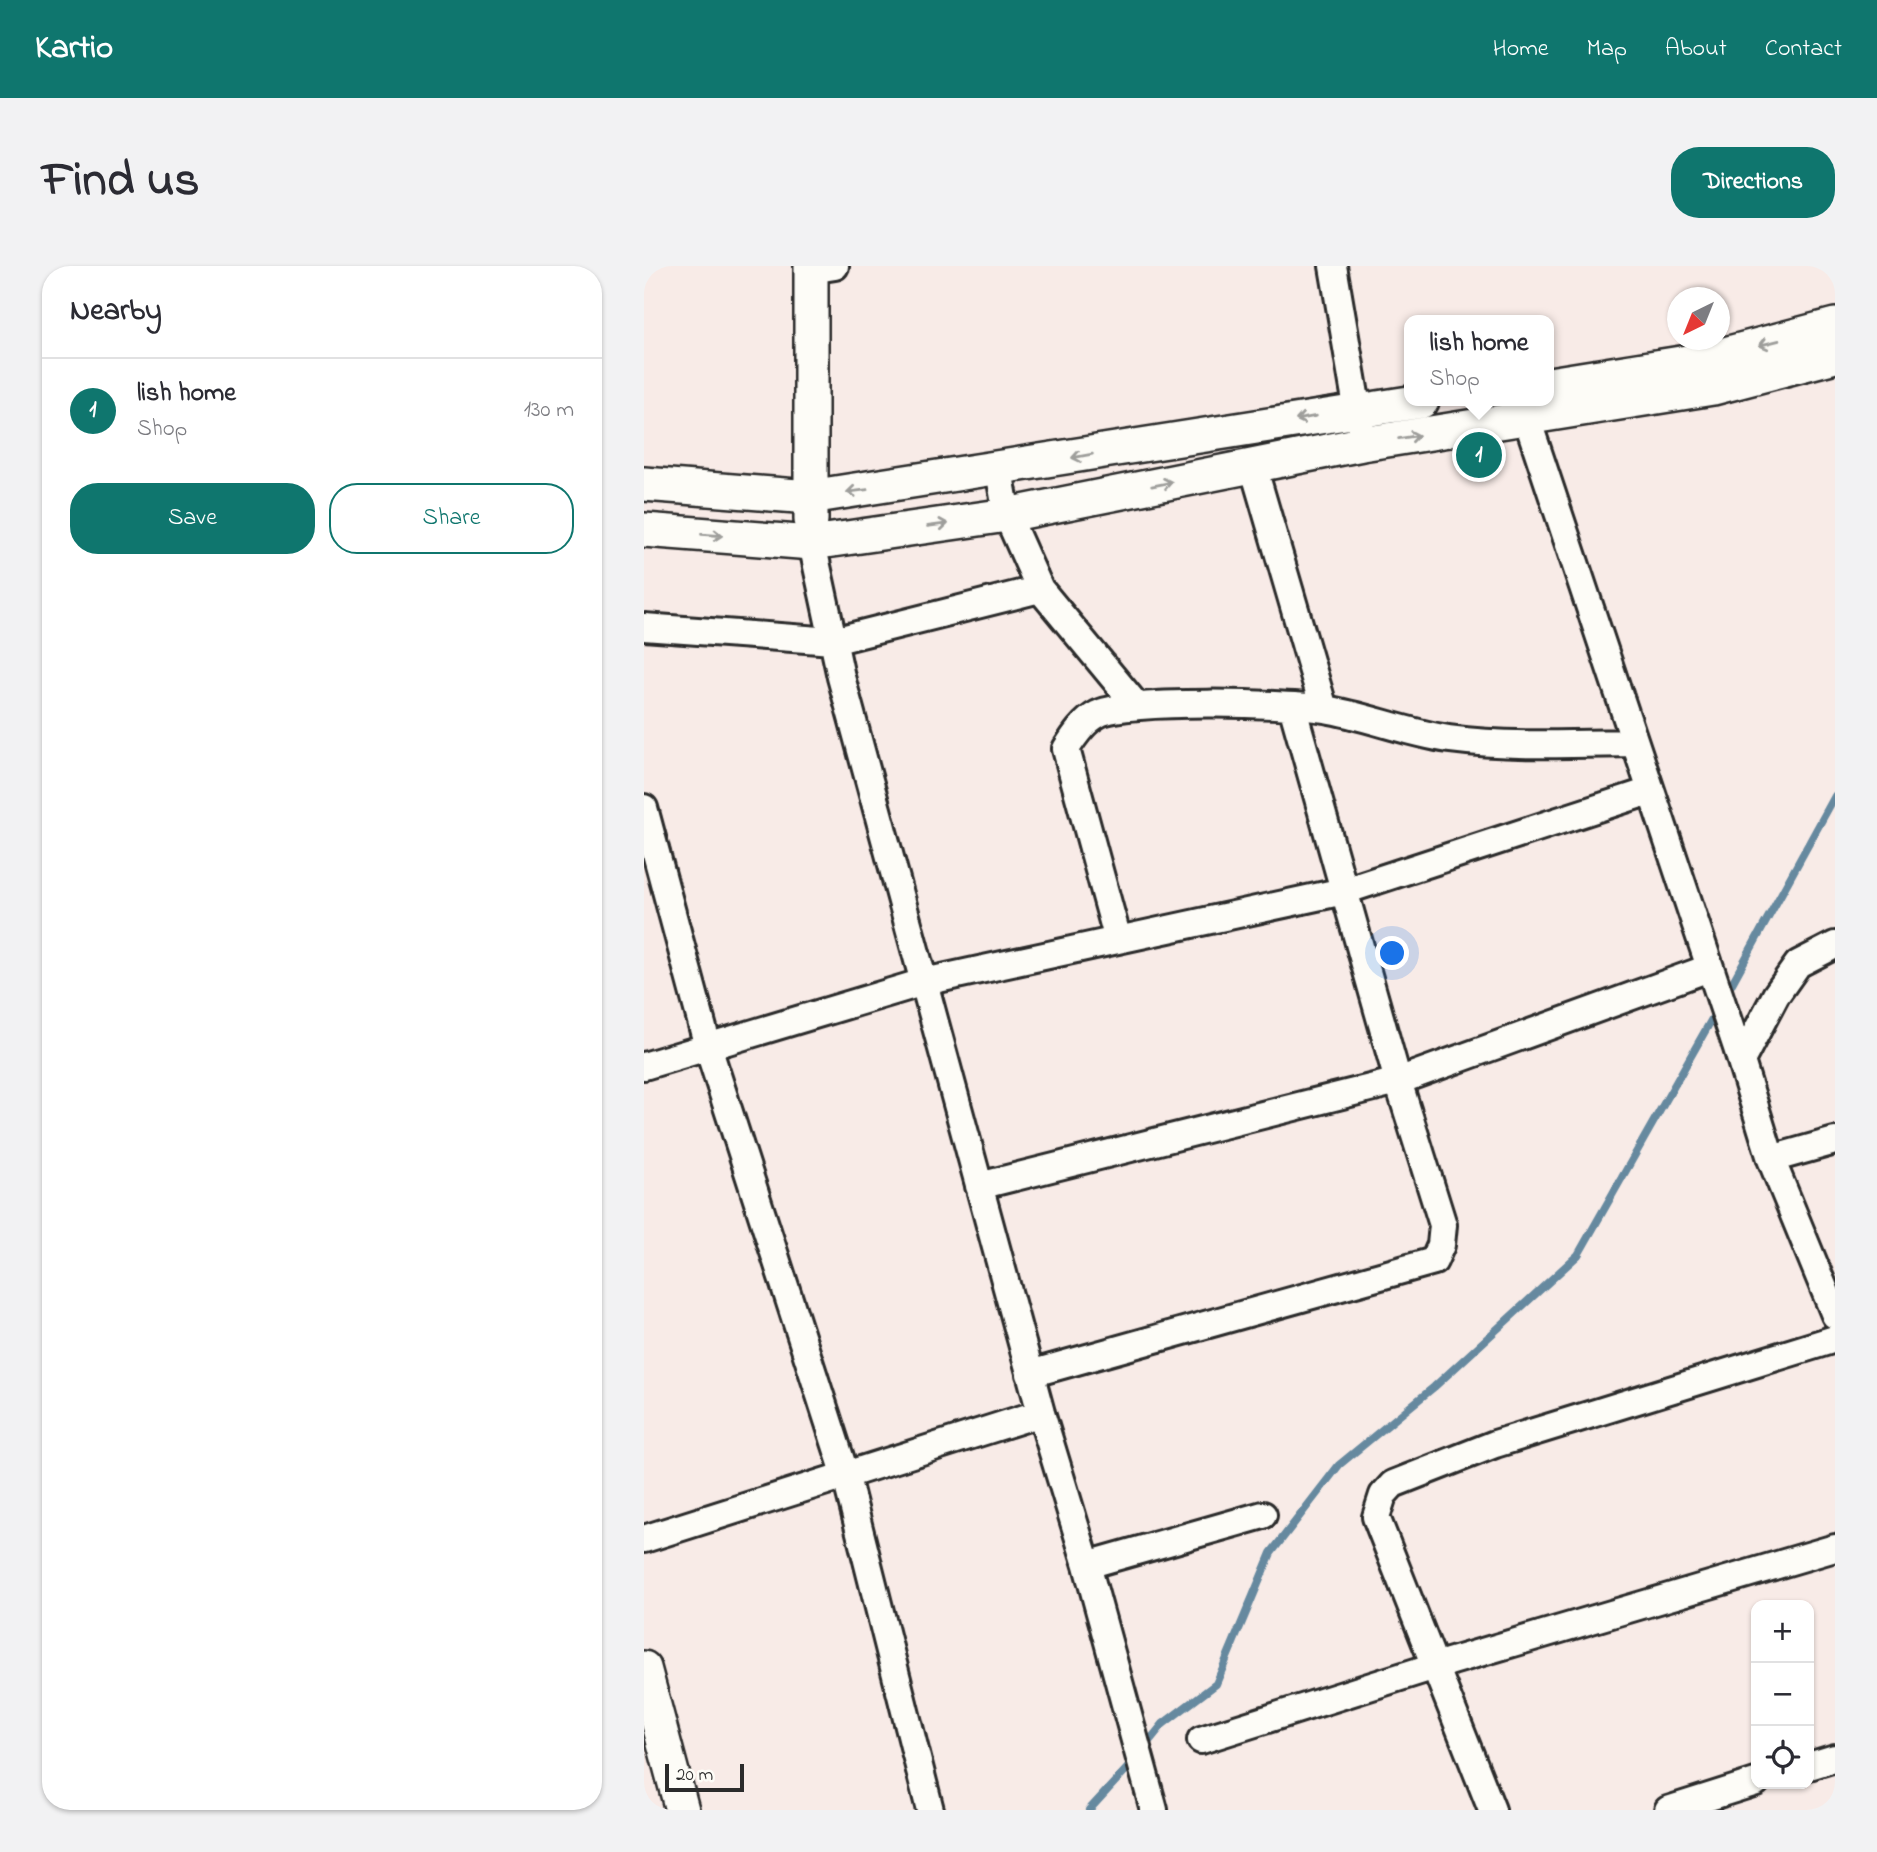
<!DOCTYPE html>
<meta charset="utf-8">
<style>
:root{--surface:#fff;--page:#f2f2f3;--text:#2b2b33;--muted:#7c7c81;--line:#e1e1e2;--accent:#0f766e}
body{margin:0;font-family:"Indie Flower",sans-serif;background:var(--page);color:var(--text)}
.controls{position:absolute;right:21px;bottom:21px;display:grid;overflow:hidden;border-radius:14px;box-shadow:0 2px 5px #0004}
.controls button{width:63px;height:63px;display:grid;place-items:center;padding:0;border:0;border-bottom:2px solid var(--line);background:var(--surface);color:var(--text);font:35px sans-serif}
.compass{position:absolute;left:1023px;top:21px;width:63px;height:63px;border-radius:50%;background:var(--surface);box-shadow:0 2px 5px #0004;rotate:223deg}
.scale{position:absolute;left:21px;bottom:18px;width:79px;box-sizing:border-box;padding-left:7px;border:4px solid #2b2b2b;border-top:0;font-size:19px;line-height:24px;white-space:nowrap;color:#2b2b2b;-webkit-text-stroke:5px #fdfcf7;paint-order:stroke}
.you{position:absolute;left:749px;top:688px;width:24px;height:24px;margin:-18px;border:5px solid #fff;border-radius:50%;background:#1a73e8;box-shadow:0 0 0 10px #1a73e833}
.badge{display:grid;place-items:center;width:46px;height:46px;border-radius:50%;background:var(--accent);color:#fff;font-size:23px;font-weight:700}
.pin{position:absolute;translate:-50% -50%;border:4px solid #fff;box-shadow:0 2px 7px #0006}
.popup{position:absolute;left:760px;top:49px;width:150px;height:91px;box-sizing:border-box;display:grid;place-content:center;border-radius:14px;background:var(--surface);filter:drop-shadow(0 2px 5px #0005);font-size:23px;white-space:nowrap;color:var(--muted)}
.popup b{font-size:26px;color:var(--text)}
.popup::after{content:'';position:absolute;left:50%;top:100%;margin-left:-14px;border:14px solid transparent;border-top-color:var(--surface)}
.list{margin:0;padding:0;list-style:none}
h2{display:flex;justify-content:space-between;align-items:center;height:91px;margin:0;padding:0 28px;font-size:30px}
h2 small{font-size:23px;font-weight:400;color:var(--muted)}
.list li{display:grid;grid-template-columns:46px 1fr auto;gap:21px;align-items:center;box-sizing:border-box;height:105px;padding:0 28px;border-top:2px solid var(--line)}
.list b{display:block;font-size:26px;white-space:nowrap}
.list p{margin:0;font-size:23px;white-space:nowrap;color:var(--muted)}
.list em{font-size:23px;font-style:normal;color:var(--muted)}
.actions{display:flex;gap:14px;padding:21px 28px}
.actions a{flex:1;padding:16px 0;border:2px solid var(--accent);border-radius:28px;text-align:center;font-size:24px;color:var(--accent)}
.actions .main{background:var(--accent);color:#fff}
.icon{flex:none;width:38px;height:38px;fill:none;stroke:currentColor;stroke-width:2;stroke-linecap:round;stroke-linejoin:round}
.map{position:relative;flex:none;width:1191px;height:1544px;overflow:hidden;border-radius:28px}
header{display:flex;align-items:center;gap:42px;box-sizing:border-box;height:98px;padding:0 35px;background:var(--accent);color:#fff}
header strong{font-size:33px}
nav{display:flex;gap:38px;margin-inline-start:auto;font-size:24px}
.intro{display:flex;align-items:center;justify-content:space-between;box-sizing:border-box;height:168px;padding:0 42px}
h1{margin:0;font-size:49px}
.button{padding:18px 32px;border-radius:28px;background:var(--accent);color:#fff;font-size:24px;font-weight:700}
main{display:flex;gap:42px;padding:0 42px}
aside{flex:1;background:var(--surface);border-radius:28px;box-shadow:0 2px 5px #0004}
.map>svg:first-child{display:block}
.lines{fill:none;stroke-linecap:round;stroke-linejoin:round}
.stream{stroke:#66899f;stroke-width:8}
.minor-casing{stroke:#2b2b2b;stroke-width:32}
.tertiary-casing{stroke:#2b2b2b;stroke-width:38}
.minor{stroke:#fdfcf7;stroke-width:26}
.tertiary{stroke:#fdfcf7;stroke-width:33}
.oneway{stroke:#9e9e9b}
</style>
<header>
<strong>Kartio</strong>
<nav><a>Home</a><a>Map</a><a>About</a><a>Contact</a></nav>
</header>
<div class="intro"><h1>Find us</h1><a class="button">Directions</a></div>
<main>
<aside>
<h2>Nearby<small></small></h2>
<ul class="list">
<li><span class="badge">1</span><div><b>lish home</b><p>Shop</p></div><em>130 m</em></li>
</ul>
<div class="actions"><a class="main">Save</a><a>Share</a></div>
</aside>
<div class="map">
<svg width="1191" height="1544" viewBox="0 0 1191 1544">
<rect width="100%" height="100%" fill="#f8ebe7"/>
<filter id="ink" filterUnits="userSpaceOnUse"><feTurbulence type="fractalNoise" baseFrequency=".0143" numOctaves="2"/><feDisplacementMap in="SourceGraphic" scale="14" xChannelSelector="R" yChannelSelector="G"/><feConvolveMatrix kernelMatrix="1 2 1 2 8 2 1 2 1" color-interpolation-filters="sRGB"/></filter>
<g filter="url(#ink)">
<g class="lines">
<!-- stream -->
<path class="stream" d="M1081 730 1191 530
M498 1484 519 1458 572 1418 627 1287 695 1199 790 1121 934 989 1073 744
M445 1544 490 1495"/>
<defs>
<path id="minor" d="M689 0 717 164
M166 4 191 0
M877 135 1093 782 1127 893 1191 1049
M609 200 680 443
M355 204 363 249 396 323 492 439
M168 277 197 411 397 1147 443 1299 510 1544
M0 361 189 375 396 323
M0 542 64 781 201 1207 286 1544
M474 674 422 483C430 470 440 455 454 448 480 433 646 437 681 443 722 450 763 467 805 473 866 481 928 478 990 477
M1097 795 1132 729 1154 698 1191 679
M0 800 280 716 700 625 1006 525
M1127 893 1191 875
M335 920 754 815 1065 702
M386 1108 790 995 797 979 799 959 754 815 648 440
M0 1273 397 1147
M443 1299 619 1249
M557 1474 791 1400 1191 1282
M1165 1500 1191 1492
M848 1544 732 1251 739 1229 749 1218 851 1178 1191 1073
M1024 1544 1112 1516"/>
<path id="tertiary" d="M167 0V254
M905 118 1062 93 1191 59
M0 218 166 231 778 135
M0 264 168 277 363 249 718 178 1069 122 1191 90
M0 1402 38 1544"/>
</defs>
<!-- minor casing -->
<use href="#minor" class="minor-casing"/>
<!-- tertiary casing -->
<use href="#tertiary" class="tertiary-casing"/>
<!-- minor -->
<use href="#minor" class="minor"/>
<!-- tertiary -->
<use href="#tertiary" class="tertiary"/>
</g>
<!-- one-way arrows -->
<defs><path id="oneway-shaft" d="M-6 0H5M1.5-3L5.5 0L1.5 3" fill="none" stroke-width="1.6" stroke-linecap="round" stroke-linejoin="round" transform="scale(1.75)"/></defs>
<g class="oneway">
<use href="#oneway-shaft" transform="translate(1125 77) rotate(166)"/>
<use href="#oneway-shaft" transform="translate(662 152) rotate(170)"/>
<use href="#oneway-shaft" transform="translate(765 171) rotate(-9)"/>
<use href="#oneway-shaft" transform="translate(438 190) rotate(170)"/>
<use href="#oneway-shaft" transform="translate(518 218) rotate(-11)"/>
<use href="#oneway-shaft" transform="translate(213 225) rotate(172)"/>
<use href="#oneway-shaft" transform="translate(294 259) rotate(-8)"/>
<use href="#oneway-shaft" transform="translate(68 269) rotate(4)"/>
</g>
</g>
</svg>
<div class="controls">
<button>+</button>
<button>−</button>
<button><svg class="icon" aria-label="locate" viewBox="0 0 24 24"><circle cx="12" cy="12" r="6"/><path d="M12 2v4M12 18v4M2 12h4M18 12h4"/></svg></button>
</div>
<svg class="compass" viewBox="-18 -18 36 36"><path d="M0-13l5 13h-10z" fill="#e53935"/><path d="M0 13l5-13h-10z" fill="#7c7c81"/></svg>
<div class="scale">20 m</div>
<div class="you"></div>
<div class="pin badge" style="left:835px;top:189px">1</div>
<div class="popup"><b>lish home</b>Shop</div>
</div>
</main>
